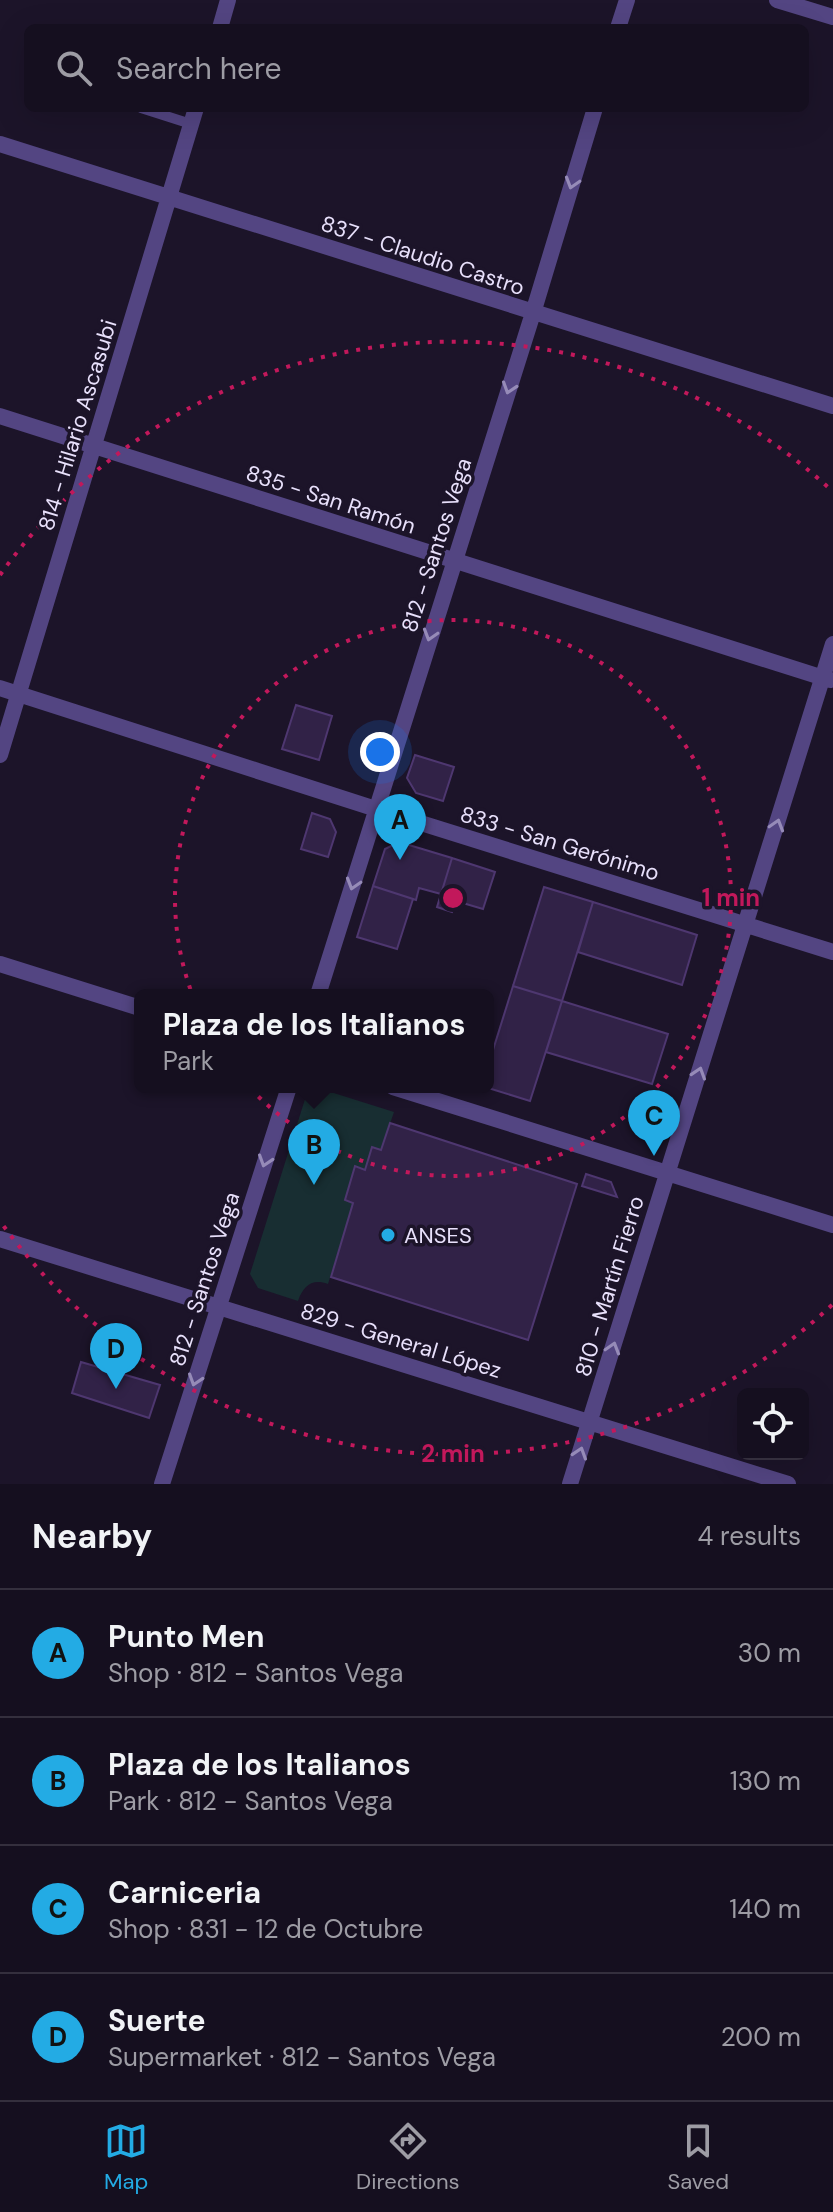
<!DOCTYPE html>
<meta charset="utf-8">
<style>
:root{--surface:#150f1f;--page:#1e1828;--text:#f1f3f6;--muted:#9d9ca4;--line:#342f3d;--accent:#23abe4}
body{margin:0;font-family:"DM Sans",sans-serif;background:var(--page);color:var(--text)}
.controls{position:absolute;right:24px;bottom:24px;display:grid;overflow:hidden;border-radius:12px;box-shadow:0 8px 32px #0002}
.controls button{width:72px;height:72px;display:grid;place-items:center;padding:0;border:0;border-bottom:2px solid var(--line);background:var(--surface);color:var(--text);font:40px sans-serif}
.you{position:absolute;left:380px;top:752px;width:28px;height:28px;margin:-20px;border:6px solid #fff;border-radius:50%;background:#1a73e8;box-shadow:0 0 0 12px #1a73e833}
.badge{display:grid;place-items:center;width:52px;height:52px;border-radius:50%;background:var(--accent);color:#111;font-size:26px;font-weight:700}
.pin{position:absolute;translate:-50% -66px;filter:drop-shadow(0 2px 4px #0008)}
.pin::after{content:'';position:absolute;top:42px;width:28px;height:24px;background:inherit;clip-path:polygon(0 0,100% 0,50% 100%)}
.popup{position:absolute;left:134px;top:989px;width:360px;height:104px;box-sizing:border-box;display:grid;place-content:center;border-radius:12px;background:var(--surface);filter:drop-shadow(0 2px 6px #0005);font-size:26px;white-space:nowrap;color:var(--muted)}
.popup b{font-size:30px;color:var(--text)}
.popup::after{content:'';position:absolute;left:50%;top:100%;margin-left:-16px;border:16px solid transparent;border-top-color:var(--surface)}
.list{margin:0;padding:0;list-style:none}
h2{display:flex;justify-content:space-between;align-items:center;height:104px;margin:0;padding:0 32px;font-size:34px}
h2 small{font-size:26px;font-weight:400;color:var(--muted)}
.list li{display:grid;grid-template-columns:52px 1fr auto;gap:24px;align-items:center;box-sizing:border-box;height:128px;padding:0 32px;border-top:2px solid var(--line)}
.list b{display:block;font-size:30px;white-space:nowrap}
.list p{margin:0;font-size:26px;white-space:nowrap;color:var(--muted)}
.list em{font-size:26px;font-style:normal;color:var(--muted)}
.icon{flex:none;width:44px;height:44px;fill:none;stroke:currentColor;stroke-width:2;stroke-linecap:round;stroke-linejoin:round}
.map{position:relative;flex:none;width:833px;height:1484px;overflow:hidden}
.search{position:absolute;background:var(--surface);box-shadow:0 8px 32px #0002;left:24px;right:24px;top:24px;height:88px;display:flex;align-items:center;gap:20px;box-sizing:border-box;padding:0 28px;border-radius:12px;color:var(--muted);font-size:30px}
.sheet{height:616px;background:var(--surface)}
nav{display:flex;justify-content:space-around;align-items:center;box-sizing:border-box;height:112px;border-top:2px solid var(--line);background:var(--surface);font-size:22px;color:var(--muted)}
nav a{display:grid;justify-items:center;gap:4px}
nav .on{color:var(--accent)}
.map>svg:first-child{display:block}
.green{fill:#182e32}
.building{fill:#312247;stroke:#4e3770;stroke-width:2}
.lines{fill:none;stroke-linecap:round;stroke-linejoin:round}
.service{stroke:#534582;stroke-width:10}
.minor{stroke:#534582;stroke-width:16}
.oneway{stroke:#968bb8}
.ring{fill:none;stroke:#c2185b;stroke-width:4;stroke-dasharray:4 8}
.poi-dot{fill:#23abe4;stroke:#1c1429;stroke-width:3}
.labels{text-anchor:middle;stroke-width:7;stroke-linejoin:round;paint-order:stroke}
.street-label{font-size:22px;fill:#e8e0fb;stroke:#1c1429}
.poi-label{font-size:22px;fill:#e8e0fb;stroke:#1c1429;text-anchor:start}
.centre{fill:#c2185b;stroke:#1c1429;stroke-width:4}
.ring-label{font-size:24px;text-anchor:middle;font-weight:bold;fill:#c2185b;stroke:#1c1429;stroke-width:7;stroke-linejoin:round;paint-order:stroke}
</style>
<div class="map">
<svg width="833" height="1484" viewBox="0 0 833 1484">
<rect width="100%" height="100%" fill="#1c1429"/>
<!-- green -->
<path class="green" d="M321 1089 394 1112 381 1150 372 1147 365 1170 355 1167 345 1199 353 1203 328 1284C312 1278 303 1286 298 1301L258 1288 250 1274 306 1096Z"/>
<!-- building -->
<path class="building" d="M296 705 332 716 319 760 282 749Z
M415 755 454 767 443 801 416 793 407 778Z
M312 813 330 819 336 832 328 857 301 849Z
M399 842 452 858 441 894 419 888 416 900 373 886 385 849Z
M452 858 495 872 483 909 456 901 452 912 437 907Z
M373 886 413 899 397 949 357 937Z
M544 887 593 902 562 1001 513 986Z
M593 902 697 935 682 985 578 952Z
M513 986 562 1001 530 1101 485 1087H488V1066Z
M562 1001 668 1034 652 1084 546 1052Z
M390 1123 577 1184 528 1340 331 1277 353 1203 345 1200 355 1166 365 1170 372 1147 381 1150Z
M586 1174 611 1182 617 1197 582 1186Z
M81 1362 160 1385 149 1418 72 1393Z"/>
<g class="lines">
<!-- service -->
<path class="service" d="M141 108 191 124"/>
<!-- minor -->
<path class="minor" d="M777 0 833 17
M220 28 228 0
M618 28 627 0
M0 144 833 406
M0 416 830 680
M0 688 376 809 833 952
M0 755 196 108
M0 964 140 1008
M318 995 533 313 595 108
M393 1087 833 1225
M0 1239 788 1484
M162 1484 289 1087
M570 1484 833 644"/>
</g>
<!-- one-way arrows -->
<defs><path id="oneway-chevron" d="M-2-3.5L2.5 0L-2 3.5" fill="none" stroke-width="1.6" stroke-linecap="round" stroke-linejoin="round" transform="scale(2)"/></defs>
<g class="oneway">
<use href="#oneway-chevron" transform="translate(572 183) rotate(107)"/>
<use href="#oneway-chevron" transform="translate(509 388) rotate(108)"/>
<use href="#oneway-chevron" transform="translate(430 635) rotate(107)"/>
<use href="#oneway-chevron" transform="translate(777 825) rotate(-73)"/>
<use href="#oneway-chevron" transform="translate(353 884) rotate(107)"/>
<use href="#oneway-chevron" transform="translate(699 1073) rotate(-72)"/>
<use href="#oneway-chevron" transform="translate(265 1161) rotate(108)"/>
<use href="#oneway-chevron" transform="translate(613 1348) rotate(-73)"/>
<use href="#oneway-chevron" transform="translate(195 1380) rotate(108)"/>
<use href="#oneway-chevron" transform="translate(580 1453) rotate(-72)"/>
</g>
<!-- distance rings -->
<g class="ring">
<circle cx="453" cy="898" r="278"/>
<path d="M832 1305A556 556 0 0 1 0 1221M0 575A556 556 0 0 1 832 491"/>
</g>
<!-- markers -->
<circle class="poi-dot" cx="388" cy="1235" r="8"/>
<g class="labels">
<!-- street labels -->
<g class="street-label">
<text transform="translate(423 255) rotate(18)" y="8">837 - Claudio Castro</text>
<text transform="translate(77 425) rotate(-73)" y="8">814 - Hilario Ascasubi</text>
<text transform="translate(331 499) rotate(18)" y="8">835 - San Ramón</text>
<text transform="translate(436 545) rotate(-72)" y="8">812 - Santos Vega</text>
<text transform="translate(560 843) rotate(17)" y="8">833 - San Gerónimo</text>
<text transform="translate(204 1279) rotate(-72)" y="8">812 - Santos Vega</text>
<text transform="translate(609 1286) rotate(-73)" y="8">810 - Martín Fierro</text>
<text transform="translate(401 1340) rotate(17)" y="8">829 - General López</text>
</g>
<!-- poi labels -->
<g class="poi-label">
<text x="404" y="1243">ANSES</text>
</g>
</g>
<circle cx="453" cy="898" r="12" class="centre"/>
<g class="ring-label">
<text x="731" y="906">1 min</text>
<text x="453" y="1462">2 min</text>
</g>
</svg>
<div class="controls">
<button><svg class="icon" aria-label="locate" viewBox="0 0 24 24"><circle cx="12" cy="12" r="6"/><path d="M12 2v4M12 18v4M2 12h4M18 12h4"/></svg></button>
</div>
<div class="you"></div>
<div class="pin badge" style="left:400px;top:860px">A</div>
<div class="pin badge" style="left:314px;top:1185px">B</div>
<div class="popup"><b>Plaza de los Italianos</b>Park</div>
<div class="pin badge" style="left:654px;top:1156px">C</div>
<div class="pin badge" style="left:116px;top:1389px">D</div>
<div class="search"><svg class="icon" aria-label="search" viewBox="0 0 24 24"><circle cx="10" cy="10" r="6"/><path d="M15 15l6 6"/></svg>Search here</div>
</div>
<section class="sheet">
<h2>Nearby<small>4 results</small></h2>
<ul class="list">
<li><span class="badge">A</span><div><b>Punto Men</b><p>Shop · 812 - Santos Vega</p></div><em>30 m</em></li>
<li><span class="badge">B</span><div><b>Plaza de los Italianos</b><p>Park · 812 - Santos Vega</p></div><em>130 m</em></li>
<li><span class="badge">C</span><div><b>Carniceria</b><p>Shop · 831 - 12 de Octubre</p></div><em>140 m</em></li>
<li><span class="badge">D</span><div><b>Suerte</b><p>Supermarket · 812 - Santos Vega</p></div><em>200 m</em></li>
</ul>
</section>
<nav>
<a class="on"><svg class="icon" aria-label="map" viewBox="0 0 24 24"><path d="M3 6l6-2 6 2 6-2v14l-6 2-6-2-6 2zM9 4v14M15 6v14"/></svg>Map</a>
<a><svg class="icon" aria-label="directions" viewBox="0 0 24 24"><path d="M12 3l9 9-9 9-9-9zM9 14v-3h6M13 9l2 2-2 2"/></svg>Directions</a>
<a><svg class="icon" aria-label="saved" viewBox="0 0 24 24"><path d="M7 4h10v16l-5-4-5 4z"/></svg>Saved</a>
</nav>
